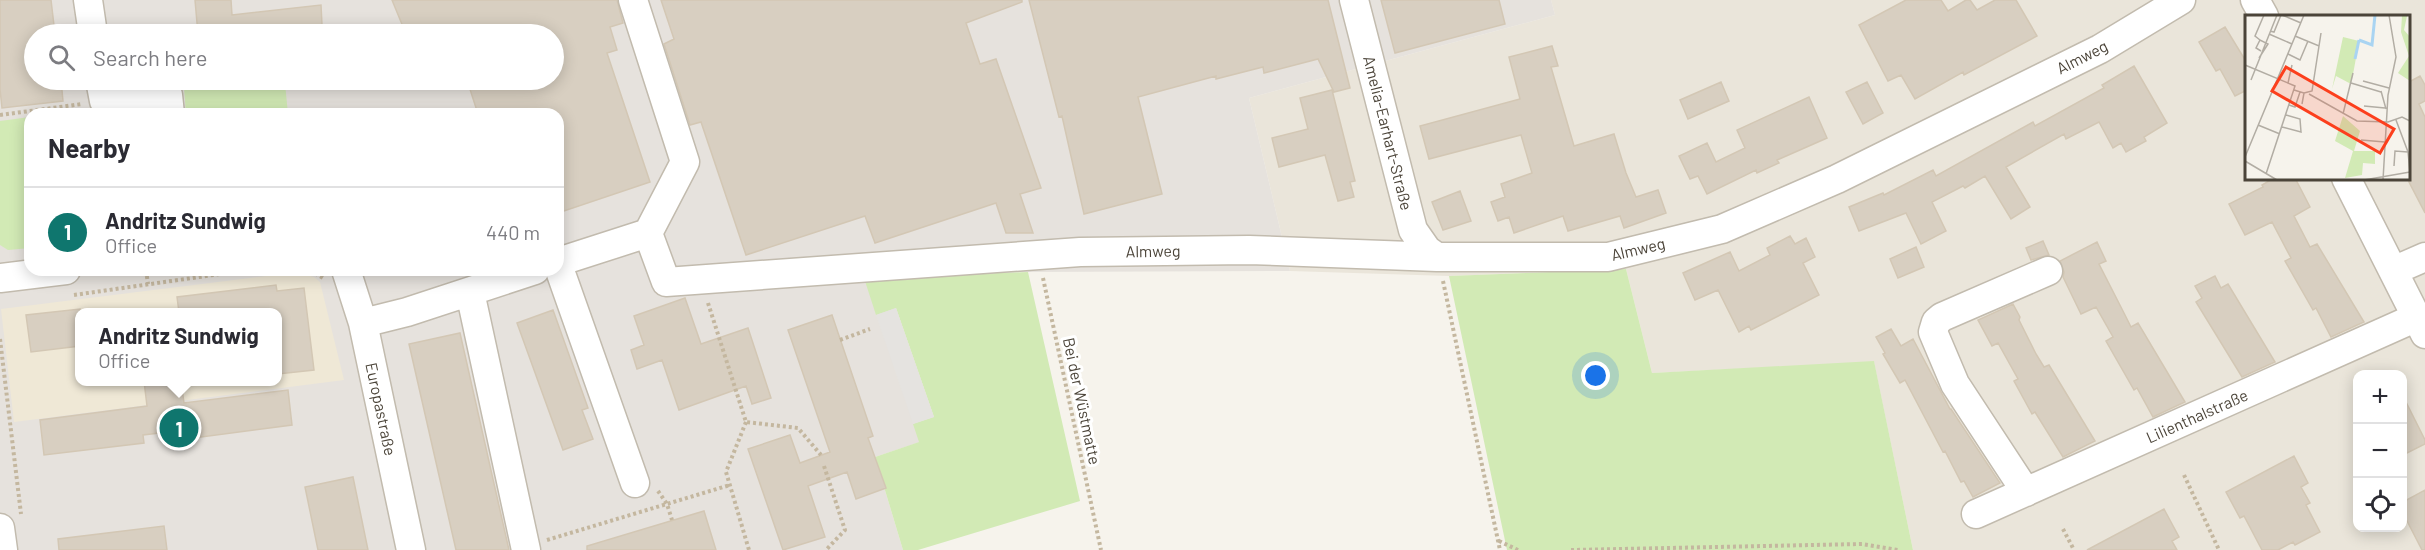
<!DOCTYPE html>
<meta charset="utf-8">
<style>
:root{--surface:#fff;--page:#f7f7f7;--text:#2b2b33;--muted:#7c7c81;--line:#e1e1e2;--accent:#0f766e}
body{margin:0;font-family:Barlow,sans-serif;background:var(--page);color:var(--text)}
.controls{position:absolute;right:18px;bottom:18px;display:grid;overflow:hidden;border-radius:12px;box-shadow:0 3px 15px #0003}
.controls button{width:54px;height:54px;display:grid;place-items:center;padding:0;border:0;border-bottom:2px solid var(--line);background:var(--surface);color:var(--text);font:30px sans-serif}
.you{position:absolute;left:1596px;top:376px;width:21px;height:21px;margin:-15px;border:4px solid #fff;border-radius:50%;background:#1a73e8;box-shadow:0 0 0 9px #1a73e833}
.badge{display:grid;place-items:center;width:39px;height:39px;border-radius:50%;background:var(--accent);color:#fff;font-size:20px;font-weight:700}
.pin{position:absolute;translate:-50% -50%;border:3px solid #fff;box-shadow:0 2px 6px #0006}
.popup{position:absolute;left:75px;top:308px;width:207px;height:78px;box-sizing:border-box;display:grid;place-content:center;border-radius:12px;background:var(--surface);filter:drop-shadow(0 2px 4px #0005);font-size:20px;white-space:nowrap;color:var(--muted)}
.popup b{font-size:22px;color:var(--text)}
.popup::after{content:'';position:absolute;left:50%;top:100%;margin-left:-12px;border:12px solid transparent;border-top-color:var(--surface)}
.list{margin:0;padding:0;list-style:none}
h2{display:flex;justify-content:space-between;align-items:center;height:78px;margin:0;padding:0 24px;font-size:26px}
h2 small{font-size:20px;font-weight:400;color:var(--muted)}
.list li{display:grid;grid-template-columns:39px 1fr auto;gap:18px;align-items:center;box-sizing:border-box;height:90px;padding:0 24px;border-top:2px solid var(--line)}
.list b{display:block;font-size:22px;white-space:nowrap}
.list p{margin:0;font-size:20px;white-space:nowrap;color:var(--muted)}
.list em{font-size:20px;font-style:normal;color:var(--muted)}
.icon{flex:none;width:33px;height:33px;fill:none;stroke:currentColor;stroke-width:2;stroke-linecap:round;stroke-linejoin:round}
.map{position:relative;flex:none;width:2425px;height:550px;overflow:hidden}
.search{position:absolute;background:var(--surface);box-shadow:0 3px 15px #0003;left:24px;top:24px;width:540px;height:66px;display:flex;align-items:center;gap:15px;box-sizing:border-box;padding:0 21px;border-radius:33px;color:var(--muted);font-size:22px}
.panel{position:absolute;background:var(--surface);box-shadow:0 3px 15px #0003;left:24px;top:108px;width:540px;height:168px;border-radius:18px}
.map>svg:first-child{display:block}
.residential{fill:#eae5da;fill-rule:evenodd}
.industrial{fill:#e6e2dd;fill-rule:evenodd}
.education{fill:#efe8d6;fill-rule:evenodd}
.green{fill:#d2eab5}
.parking{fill:#e5e3e0}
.building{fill:#d8cfc1;stroke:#d3c7b4;stroke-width:1.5}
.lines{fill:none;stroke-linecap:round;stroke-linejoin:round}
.minor-casing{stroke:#c2bbae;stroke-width:31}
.path{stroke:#c4b79f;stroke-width:4;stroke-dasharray:3 3;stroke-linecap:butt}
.minor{stroke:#fff;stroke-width:28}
.labels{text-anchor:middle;stroke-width:6;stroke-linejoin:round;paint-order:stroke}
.street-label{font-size:16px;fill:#4b4439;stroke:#fff}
.inset-river{fill:none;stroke:#a9d4f2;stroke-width:3}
.inset-road{fill:none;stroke:#b2ada4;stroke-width:1.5}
.view{fill:#fc3f1d;fill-opacity:0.15;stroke:#fc3f1d;stroke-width:3}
.inset-edge{fill:none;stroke:#4b4439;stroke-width:3}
</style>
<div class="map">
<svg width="2425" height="550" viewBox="0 0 2425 550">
<rect width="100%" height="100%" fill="#f6f3ec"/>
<!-- residential -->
<path class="residential" d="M1551 0H2425V550H1913L1874 362 1652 373 1626 269 1449 276 1290 271 1249 98 1555 15ZM2246 16H2408V178H2246ZM2358 374H2402V528H2358Z"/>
<!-- industrial -->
<path class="industrial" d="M0 0H1551L1555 15 1249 98 1290 271 1028 272 865 278 896 308 934 417 920 442 875 457 903 550H0ZM34 34H554V80H34ZM30 114H558V270H30ZM80 312H278V382H80Z"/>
<!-- education -->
<path class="education" d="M299 272 314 277 320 282 344 380 14 422 1 309ZM80 312H278V382H80Z"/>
<!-- green -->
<path class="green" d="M234 80H282L285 83 288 114H186L184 88Z
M30 117V248L8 250 0 245V121Z
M1626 269 1652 373 1874 361 1913 550H1507L1449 276Z
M1028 272 1080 501 918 550H903L875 457 919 442 913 424 934 417 896 308 876 315 864 278Z"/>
<!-- parking -->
<path class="parking" d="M896 308 934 417 913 424 876 315Z"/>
<!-- building -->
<path class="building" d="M0 0H51L55 34H34V80H61L63 101 2 108 0 89Z
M195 0H231L232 15 321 5 322 25 280 28V34H198Z
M392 0H617L623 23 610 27 617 50 607 53 650 182 558 213V114H478L467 80H554V34H406Z
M661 0H1022V2L966 23 980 64 996 59 1041 188 1020 194 1033 233H1006L996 203 875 243 865 216 746 255 701 122 690 125 664 44 674 39Z
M1029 0H1328L1350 88 1334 92 1318 59 1264 73 1263 67 1216 79V76L1138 97 1162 194 1084 214 1062 116 1059 117Z
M1381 0H1499L1505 24 1395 53Z
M1906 0H1941L1948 11 1966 0H1970L1977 10 1995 0H2016L2037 36 1964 75 1963 72 1915 99 1901 75 1888 81 1859 25Z
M2225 27 2247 63V90L2235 96 2220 69 2216 71 2199 42Z
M1552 46 1558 66 1551 67 1574 146 1614 134 1626 173 1636 197 1658 190 1666 213 1624 228 1620 216 1568 231 1563 216 1514 233 1509 217 1498 221 1491 202 1505 197 1501 184 1532 173 1521 135 1429 159 1420 126 1520 99 1509 57Z
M2134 66 2167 123 2144 137 2146 141 2126 152 2121 143 2113 148 2099 122 2066 139 2064 134 2006 167 2030 207 2011 219 1985 176 1965 188 1963 186 1932 202 1946 231 1921 244 1906 213 1859 231 1849 207 1883 193 1884 195 1933 170 1936 176 2033 122 2035 126 2104 88 2102 85Z
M2420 76 2425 85V101L2419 104 2425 117V213L2409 182V82Z
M1721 82 1729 101 1688 119 1680 100Z
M1867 82 1883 113 1863 124 1846 92Z
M1332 90 1355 181 1350 182 1354 197 1338 201 1325 155 1279 167 1272 138 1308 129 1300 98Z
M1809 97 1827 138 1777 160 1779 163 1757 173 1756 170 1707 194 1698 176 1690 179 1679 156 1707 143 1716 162 1745 148 1737 130Z
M2274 178H2295L2310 207 2294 216 2310 247 2317 244 2364 322 2331 337 2316 308 2313 310 2285 261 2291 258 2272 222 2245 235 2229 204 2263 187 2262 185Z
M1460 191 1471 221 1443 230 1432 202Z
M1790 236 1795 244 1806 238 1815 257 1803 263 1819 295 1751 330 1749 326 1739 332 1718 290 1695 300 1683 273 1730 252 1739 271 1770 255 1767 248Z
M2043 241 2049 255 2031 260 2026 248Z
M2097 242 2106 261 2099 264 2125 315 2131 327 2138 323 2185 402 2153 417 2137 388 2134 390 2106 341 2113 337 2096 307 2081 314 2063 277 2064 272 2060 261Z
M1916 247 1924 267 1898 278 1890 259Z
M2215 276 2221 288 2228 284 2275 362 2242 377 2196 302 2202 298 2195 286Z
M276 285 277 291 304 288 314 370 278 374V312H179L177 297Z
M685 298 701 344 748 328 771 398 752 404 746 386 679 410 662 360 637 369 631 350 644 345 634 316Z
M2013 304 2020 317 2019 320 2036 354 2044 367 2049 365 2095 441 2063 457 2035 412 2032 414 2014 381 2018 379 1998 343 1992 346 1978 320Z
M80 309V346L31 352 26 315Z
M553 310 588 408 582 410 593 439 563 450 517 323Z
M832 315 873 436 868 438 886 488 856 499 847 472 808 486 825 537 783 550 748 449 790 435 800 463 830 452 788 330Z
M1891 329 1901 346 1913 339 1950 409H1951L2000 483 1973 497 1964 481 1961 482 1945 451 1943 452 1905 380 1900 383 1883 354 1885 353 1876 337Z
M460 333 509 550H456L409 344Z
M144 381H181L184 403 288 390 292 425 194 438 193 429 143 435 144 443 44 455 40 420 147 406Z
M2403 396 2425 440V444L2403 455Z
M2294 456 2308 483 2301 487 2310 503 2306 505 2320 532 2295 545 2293 542 2278 550H2262L2244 516 2240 518 2226 492Z
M353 477 368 550H318L305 487Z
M2425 490V550H2422L2403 513V502Z
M2164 509 2179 537 2172 541 2177 550H2087Z
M704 511 716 550H587V546Z
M164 526 167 550H59L58 539Z"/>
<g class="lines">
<defs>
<path id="minor" d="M88 0 93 34
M1354 0 1413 230 1427 250 1437 257
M2255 0 2264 16
M100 80 104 101 168 95 170 114
M2346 178 2425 334
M648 233 666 282 1080 252 1249 250 1437 257H1608L1722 229 1837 179 2100 49 2181 0
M558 262 648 233 685 162 633 0
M558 265 635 483
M346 270 363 323 411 550
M2393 271 2425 257
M0 278 66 270
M470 292 526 550
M363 323 407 312 535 270
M2026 492 1955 384 1933 332 1936 322 1942 317 2048 271
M1976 514 2417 317
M0 528 3 550"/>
</defs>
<!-- minor casing -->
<use href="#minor" class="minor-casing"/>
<!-- path -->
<path class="path" d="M0 115 82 104
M146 270 148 284
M310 270 323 278
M1043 278 1101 550
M1443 281 1500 550
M74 295 248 270
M708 303 746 422 798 428 821 455
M0 339 21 514
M840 340 870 329
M746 422 726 472 749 550
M824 466 845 530 826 550
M2184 475 2219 550
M658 491 667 504 672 520
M2063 529 2074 550
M547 540 730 485
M1499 541 1518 550
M1571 550 1862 544 1898 550"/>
<!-- minor -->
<use href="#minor" class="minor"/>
</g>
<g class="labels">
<!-- street labels -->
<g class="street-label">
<text transform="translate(2082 57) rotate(-27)" y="6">Almweg</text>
<text transform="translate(1388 133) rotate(76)" y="6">Amelia-Earhart-Straße</text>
<text transform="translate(1638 249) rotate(-13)" y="6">Almweg</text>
<text transform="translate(1153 251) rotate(-1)" y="6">Almweg</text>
<text transform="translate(1082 401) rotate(78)" y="6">Bei der Wüstmatte</text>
<text transform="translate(381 409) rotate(78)" y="6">Europastraße</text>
<text transform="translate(2197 416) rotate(-24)" y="6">Lilienthalstraße</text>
</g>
</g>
<!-- overview -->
<g transform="translate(2245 15)">
<rect width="165" height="165" fill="#f6f3ec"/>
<path d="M157 0 162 1 159 15 165 22V66L153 58 164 41 156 17ZM98 22 114 26 109 54 106 69 91 61 87 74ZM98 101 115 116 109 136H130V149L118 148 117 160 100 163 108 136 90 126Z" fill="#d2eab5"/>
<path class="inset-river" d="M114 25 127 30 130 0M110 44 114 25"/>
<path class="inset-road" d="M37 0 56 8M25 16 29 17 36 0M24 19 47 29M50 21 74 31 76 18M15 25 10 21 19 0M43 39 55 45 63 26M14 43 23 29 15 25 11 33 16 36M0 50 50 71 21 159M6 65 32 0M118 66 144 73M43 68 47 50M106 68 136 77M49 75 59 78 57 89M136 76 141 94M59 78 67 76 74 31M64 79 112 106 143 107 157 102 165 106M44 90 50 92 55 77M119 91 140 93M98 99 108 58M151 105 163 137 165 157M13 110 35 119M37 112 56 117 55 104 41 100M116 125 140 127M0 142 59 0M0 146 32 165M149 151 150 136 163 137M119 165 165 157M138 165 143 80 151 42 144 0"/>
<path class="view" d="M41 52 149 114 135 138 27 76Z"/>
<rect width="165" height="165" class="inset-edge"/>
</g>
</svg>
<div class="controls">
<button>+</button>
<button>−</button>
<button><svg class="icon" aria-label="locate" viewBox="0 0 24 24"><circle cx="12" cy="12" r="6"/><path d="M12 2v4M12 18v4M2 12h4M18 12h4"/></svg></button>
</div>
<div class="you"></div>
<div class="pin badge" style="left:179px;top:428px">1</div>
<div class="popup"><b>Andritz Sundwig</b>Office</div>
<div class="search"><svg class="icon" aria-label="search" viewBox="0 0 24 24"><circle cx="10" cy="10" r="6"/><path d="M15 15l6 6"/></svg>Search here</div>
<section class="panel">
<h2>Nearby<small></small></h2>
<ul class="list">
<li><span class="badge">1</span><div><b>Andritz Sundwig</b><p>Office</p></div><em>440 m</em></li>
</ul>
</section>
</div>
